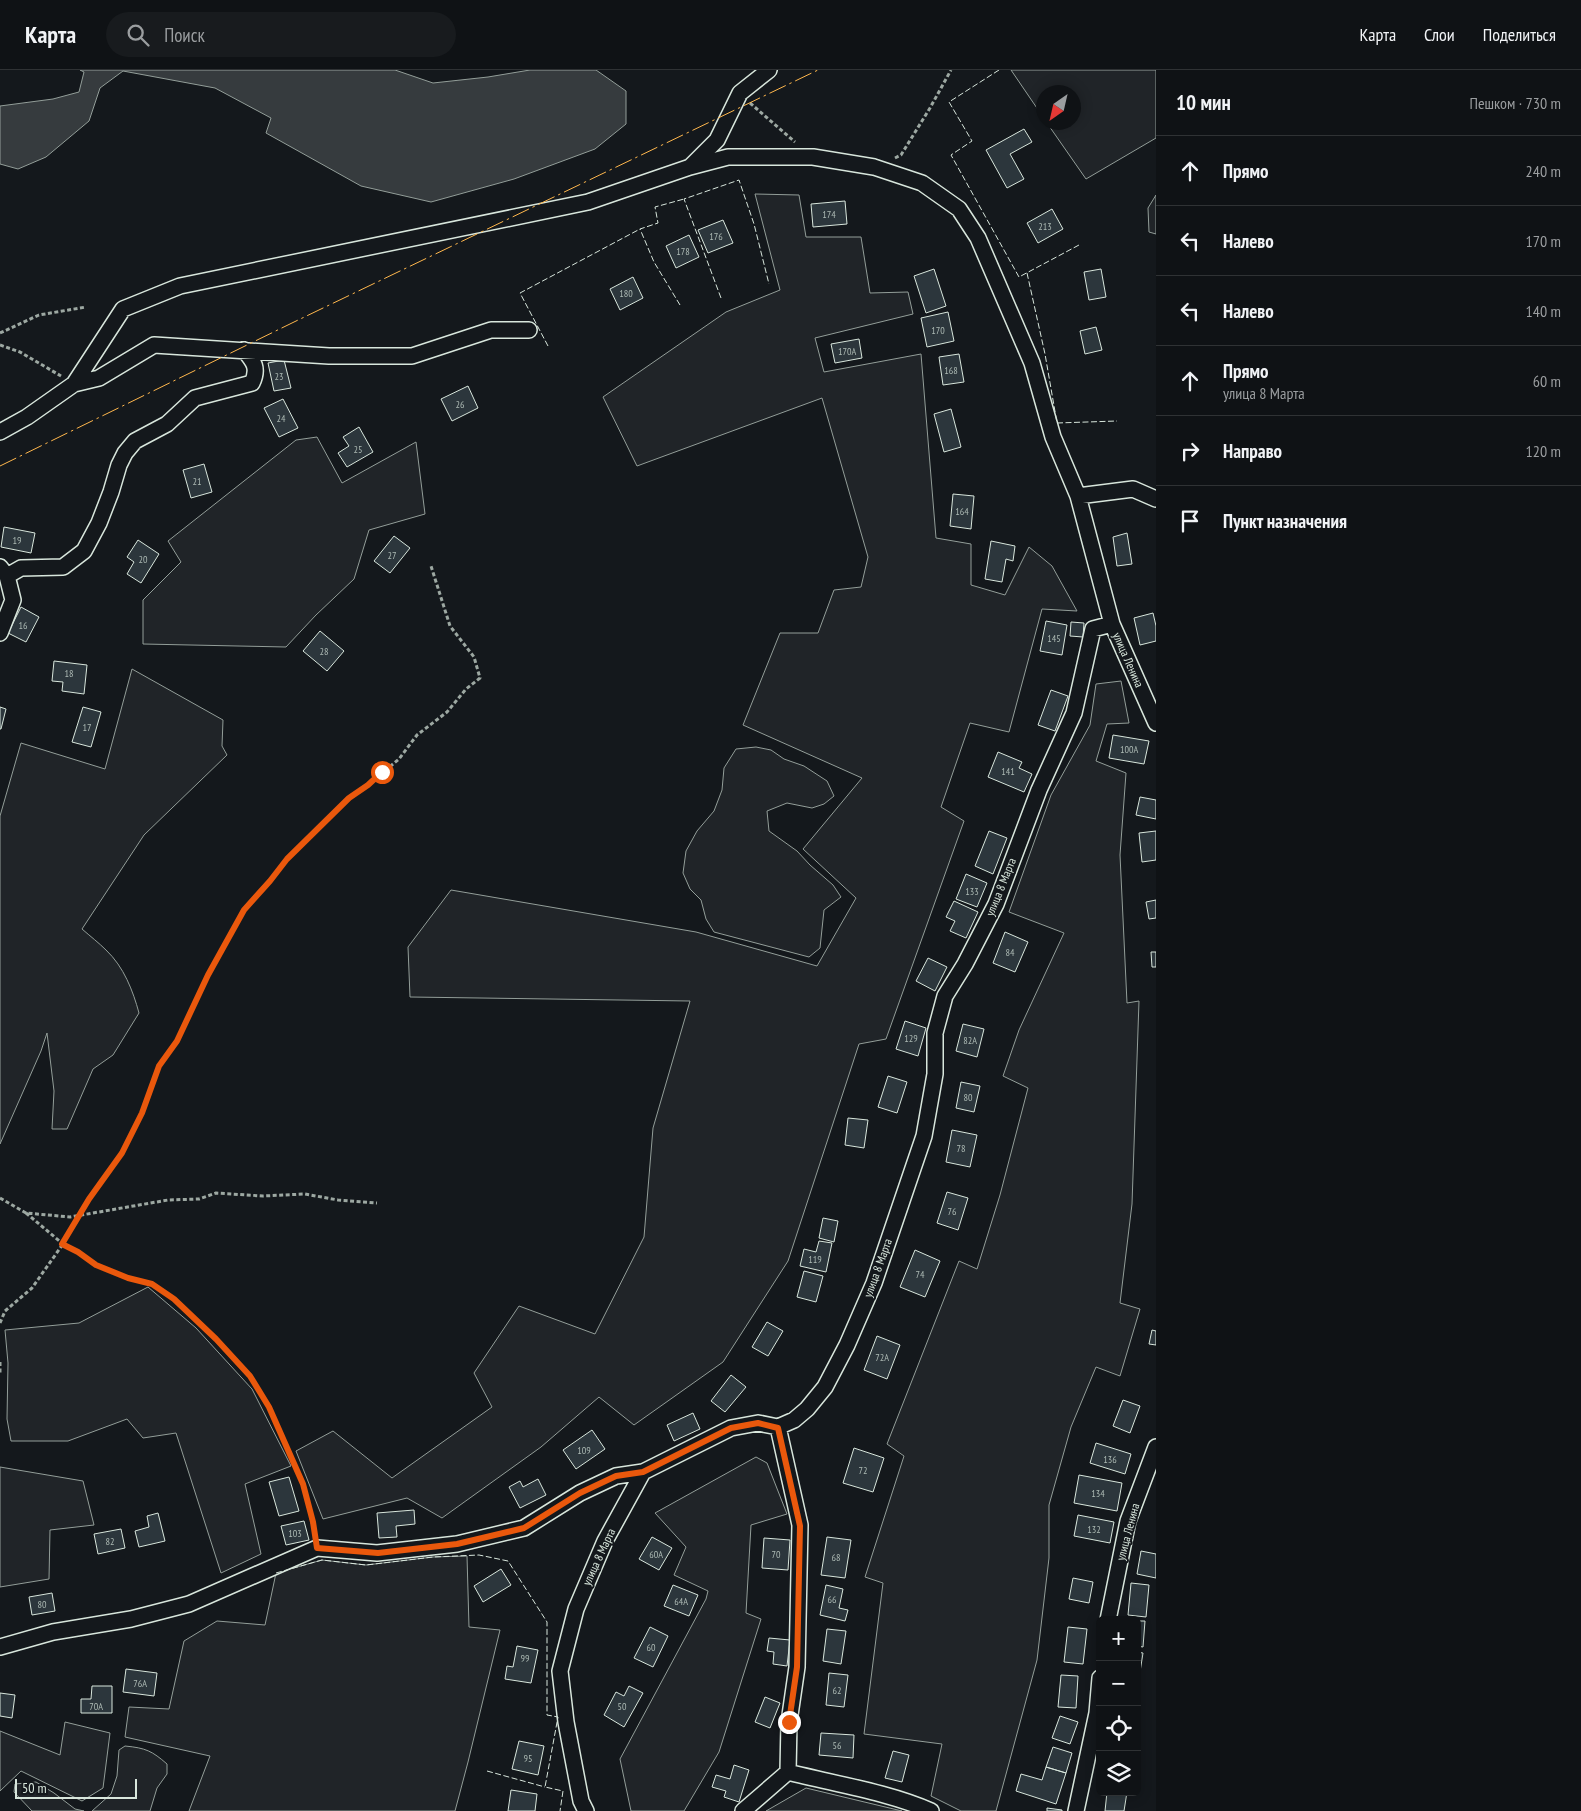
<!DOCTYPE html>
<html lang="ru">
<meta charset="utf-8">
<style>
:root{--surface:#0f1215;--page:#181b1e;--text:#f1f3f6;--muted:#9b9ea0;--line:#2f3234}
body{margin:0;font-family:"PT Sans Narrow",sans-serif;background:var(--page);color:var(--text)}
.controls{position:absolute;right:15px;bottom:15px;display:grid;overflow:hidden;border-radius:8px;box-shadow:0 2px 12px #0003}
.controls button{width:45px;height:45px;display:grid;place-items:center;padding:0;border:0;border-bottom:1px solid var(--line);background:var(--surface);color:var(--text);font:25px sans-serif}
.compass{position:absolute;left:1036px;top:15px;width:45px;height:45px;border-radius:50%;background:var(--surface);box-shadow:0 2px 12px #0003;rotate:214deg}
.scale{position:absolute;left:15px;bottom:12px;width:122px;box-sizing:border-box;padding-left:5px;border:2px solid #d8e6dc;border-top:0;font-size:14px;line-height:18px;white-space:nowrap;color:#d8e6dc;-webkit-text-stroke:4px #14181c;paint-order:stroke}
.stop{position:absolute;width:15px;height:15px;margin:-11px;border:4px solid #ea580c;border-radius:50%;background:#fff}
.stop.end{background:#ea580c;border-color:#fff;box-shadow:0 1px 5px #0008}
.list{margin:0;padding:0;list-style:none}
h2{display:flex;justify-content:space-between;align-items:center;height:65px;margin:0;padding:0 20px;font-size:21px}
h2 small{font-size:16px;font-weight:400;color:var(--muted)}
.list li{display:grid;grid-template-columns:32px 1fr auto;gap:15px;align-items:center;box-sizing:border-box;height:70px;padding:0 20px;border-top:1px solid var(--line)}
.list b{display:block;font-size:19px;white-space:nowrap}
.list p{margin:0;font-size:16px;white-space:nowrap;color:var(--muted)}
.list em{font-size:16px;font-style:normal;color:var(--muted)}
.icon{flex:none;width:28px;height:28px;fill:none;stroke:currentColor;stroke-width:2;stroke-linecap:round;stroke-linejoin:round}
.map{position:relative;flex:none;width:1156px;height:1741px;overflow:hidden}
header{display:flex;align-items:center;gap:30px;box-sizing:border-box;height:70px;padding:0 25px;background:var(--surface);border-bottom:1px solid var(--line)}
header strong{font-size:24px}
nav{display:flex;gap:28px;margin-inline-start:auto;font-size:18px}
.search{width:350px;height:45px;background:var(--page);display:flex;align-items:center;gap:12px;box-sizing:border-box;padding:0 18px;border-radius:28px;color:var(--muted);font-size:19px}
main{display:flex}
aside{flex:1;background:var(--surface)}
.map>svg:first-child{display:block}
.green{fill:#202428;stroke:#939e99}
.water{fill:#363b3e;stroke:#939e99}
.building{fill:#2c363c;stroke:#d8e6dc}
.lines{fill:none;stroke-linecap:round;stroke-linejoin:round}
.street-casing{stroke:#d8e6dc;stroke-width:18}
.path{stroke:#9da8a2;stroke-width:3;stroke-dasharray:4 2.5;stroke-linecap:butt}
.street{stroke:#14181c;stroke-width:15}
.fence{stroke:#d8e6dc;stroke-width:1;stroke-dasharray:6 2.5;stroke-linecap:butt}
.power{stroke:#ffb74d;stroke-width:1;stroke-dasharray:18 4 2.5 4;stroke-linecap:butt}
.route{stroke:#ea580c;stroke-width:6}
.labels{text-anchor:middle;stroke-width:4;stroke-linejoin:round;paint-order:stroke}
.number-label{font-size:10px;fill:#adbab4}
.street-label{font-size:12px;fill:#d8e6dc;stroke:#14181c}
</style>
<header>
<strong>Карта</strong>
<div class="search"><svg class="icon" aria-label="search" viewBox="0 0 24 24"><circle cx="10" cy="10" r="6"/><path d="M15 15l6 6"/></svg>Поиск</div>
<nav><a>Карта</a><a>Слои</a><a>Поделиться</a></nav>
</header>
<main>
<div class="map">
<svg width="1156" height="1741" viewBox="0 0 1156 1741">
<rect width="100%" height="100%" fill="#14181c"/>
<!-- green -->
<path class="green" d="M1011 0H1156V68L1086 109 1047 53 1074 52V22H1044L1043 47Z
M755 124 799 125 806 167H861L870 223 908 222 913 244 815 268 824 302 921 284 936 468 971 474V515L1005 525 1029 477 1052 496 1077 541 1042 539 1009 662 970 653 941 737 964 751 886 969 859 974 788 1191 723 1292 634 1355 599 1327 541 1377 442 1448 407 1428 323 1449 296 1381 333 1361 392 1408 492 1337 474 1303 519 1236 595 1264 644 1167 653 1058 690 931 410 927 408 877 451 820 696 862 817 896 856 828 803 779 862 708 743 655 780 563H818L834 520 861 517 868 487 822 328 637 396 603 327 726 242 780 220Z
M1156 125V164L1149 162 1148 138Z
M317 367 342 413 416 372 425 444 369 460 354 509 316 545 286 577 143 574V530L181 492 168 471 296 370Z
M132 599 223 650 222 676 227 685 144 765 82 859C90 866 99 873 106 880 124 897 133 921 139 943L113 985 93 999 67 1059H52L54 1021 47 963 41 981 0 1074V746L21 673 105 699Z
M1121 611 1129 653 1107 654 1096 691 1126 703 1120 785 1127 933 1139 931 1132 1134 1120 1233 1140 1239 1120 1306 1096 1297 1071 1357 1049 1435V1488L1037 1590 996 1741H961L931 1726 942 1674 864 1664 883 1513 865 1507 904 1386 887 1374 959 1191 977 1199 1000 1125 1028 1018 1003 1006 1019 960 1064 863 1009 842 1051 725 1090 655 1096 614Z
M756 677 771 680 784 689 804 696 827 711 834 726 824 734 812 738 787 733 767 741 769 761 797 781 810 795 833 815 841 827 824 840 820 878 809 887 714 862 706 849 701 830 690 819 683 803 686 781 697 761 714 741 722 720 724 698 736 679Z
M148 1217 196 1258 252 1319 291 1396 245 1414 261 1484 221 1503 176 1363 143 1368 127 1349 68 1371H11L7 1349 8 1293 5 1260 79 1253Z
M756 1387 767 1393 787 1444 751 1455 746 1543 761 1549 719 1682 684 1741H631L620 1689 706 1529 708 1521 674 1505 686 1477 655 1443Z
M0 1397 83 1411 94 1455 50 1460 49 1509 0 1517Z
M467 1486 469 1557 500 1560 468 1692 455 1741H189L210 1686 125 1667 129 1637 169 1639 184 1571 217 1551 265 1555 276 1503 322 1490 366 1495 433 1487Z
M65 1652 110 1663 103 1718 82 1731 21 1701 0 1721V1661L60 1685Z
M125 1676C146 1678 152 1681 167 1694V1704L157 1718 150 1741H92L111 1724 117 1706 119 1680Z
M36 1712 54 1723 75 1739 84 1741H32L14 1722 15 1714Z
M806 1718 902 1741H766Z"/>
<!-- water -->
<path class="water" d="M80 0H395L433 13 488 7 530 0H596L626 21V54L595 79 514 109 431 132 361 116 266 63 271 48 215 18 123 1 100 18 89 51 46 87 18 99 0 94V36L53 29 79 22 84 2Z"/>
<!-- building -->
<path class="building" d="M1024 59 1032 72 1010 84 1024 109 1007 118 986 80Z
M845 131 847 154 813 157 811 134Z
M1052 139 1063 159 1038 173 1027 153Z
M723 150 733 173 708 183 698 160Z
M689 165 699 187 676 198 666 176Z
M934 199 946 236 926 243 914 206Z
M1101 199 1106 227 1089 230 1084 202Z
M633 207 643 228 620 240 610 219Z
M948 242 954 271 927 277 921 248Z
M1096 257 1102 280 1085 284 1080 261Z
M859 269 862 288 835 293 831 274Z
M959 284 964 312 943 315 939 287Z
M284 290 291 318 274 321 268 293Z
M468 316 478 338 452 351 441 329Z
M283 329 298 358 279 367 264 338Z
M951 339 961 377 944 382 934 344Z
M359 357 373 382 347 397 338 383 349 376 343 367Z
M204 394 212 422 191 428 183 400Z
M953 424 974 426 971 459 950 456Z
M4 457 35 463 31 483 1 477Z
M1127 463 1132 494 1117 496 1113 467Z
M394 466 410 478 390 503 374 491Z
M138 470 159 484 141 513 127 504 134 492 127 487Z
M991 471 1015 476 1013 491 1006 489 1002 512 985 509Z
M21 537 39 547 26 572 8 563Z
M1153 543 1156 556V571L1140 575 1134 548Z
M1046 551 1067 555 1062 585 1040 581Z
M1071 552 1084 553 1083 567 1070 566Z
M320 561 344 581 327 601 303 581Z
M54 591 87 595 84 624 62 621 63 612 52 611Z
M1051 620 1068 626 1055 661 1038 655Z
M0 637 6 639 1 659H0Z
M83 637 101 642 91 677 72 672Z
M1113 665 1149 671 1144 694 1109 688Z
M998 682 1022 692 1019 698 1032 704 1024 722 988 707Z
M1140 727 1156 730V749L1136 745Z
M989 761 1007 768 993 804 975 796Z
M1156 761V790L1142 792 1139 763Z
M966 804 987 813 977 837 956 829Z
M1156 830V848L1149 849 1146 832Z
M954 831 978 842 966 868 950 861 955 851 946 847Z
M1005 862 1028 872 1015 902 993 893Z
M1151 882H1156V897H1152Z
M928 888 947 897 935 921 916 911Z
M905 951 926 958 918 986 896 979Z
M963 954 984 959 977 987 956 981Z
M888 1006 907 1012 897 1043 878 1037Z
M961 1012 980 1016 974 1042 956 1038Z
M848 1048 868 1050 864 1078 845 1075Z
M952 1060 977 1065 970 1097 946 1092Z
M947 1122 968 1128 958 1160 937 1153Z
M823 1148 838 1151 834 1172 819 1168Z
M819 1171 832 1173 826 1202 800 1196 804 1179 816 1182Z
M915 1180 940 1191 925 1227 900 1217Z
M804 1201 823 1206 816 1232 797 1227Z
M767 1252 783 1261 768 1286 752 1277Z
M1152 1260 1156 1261V1275L1149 1274Z
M877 1266 900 1275 887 1309 864 1300Z
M731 1305 746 1317 725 1342 711 1331Z
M1123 1330 1140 1336 1130 1363 1113 1356Z
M693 1343 700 1359 674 1371 667 1355Z
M592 1360 605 1379 576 1399 563 1380Z
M1096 1373 1131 1384 1125 1404 1090 1393Z
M854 1378 884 1388 873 1422 843 1413Z
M1079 1405 1122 1413 1117 1441 1074 1433Z
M289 1407 299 1441 279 1446 269 1412Z
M538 1409 546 1425 520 1438 509 1417 520 1411 523 1417Z
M414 1440 415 1454 396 1456 397 1467 379 1468 377 1443Z
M158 1443 165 1471 139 1477 135 1461 149 1457 147 1446Z
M1078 1445 1114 1452 1110 1473 1074 1466Z
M304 1451 309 1470 286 1475 281 1456Z
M121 1459 125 1478 98 1484 94 1464Z
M652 1467 672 1478 659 1500 639 1489Z
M827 1467 851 1470 845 1508 821 1505Z
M764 1468 790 1470 788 1500 762 1498Z
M1141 1481 1156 1484V1508L1137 1504Z
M501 1499 511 1515 483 1532 474 1516Z
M1073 1508 1093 1512 1089 1533 1069 1529Z
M1131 1513 1149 1515 1146 1547 1128 1545Z
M673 1515 698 1525 689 1546 664 1536Z
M826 1515 843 1519 839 1538 848 1540 845 1551 820 1545Z
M52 1523 55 1541 32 1545 29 1527Z
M1137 1551H1145L1143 1577 1137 1576Z
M650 1557 668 1566 653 1597 634 1588Z
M1068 1557 1087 1559 1083 1594 1064 1592Z
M827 1559 846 1561 841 1594 823 1591Z
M769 1568 790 1570 787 1596 773 1594 774 1582 767 1581Z
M517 1576 538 1580 531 1613 505 1609 507 1596 513 1597Z
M1137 1582 1143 1583 1137 1621Z
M126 1599 157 1603 154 1626 123 1622Z
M829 1603 848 1605 844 1637 826 1635Z
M1061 1605 1078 1606 1076 1638 1058 1637Z
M92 1616H112V1643H81V1629H91Z
M629 1616 643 1623 624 1657 604 1645 616 1622 624 1626Z
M0 1623 15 1625 12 1648 0 1646Z
M765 1627 780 1633 770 1658 755 1652Z
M1060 1646 1078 1652 1070 1674 1052 1668Z
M821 1663 854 1665 853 1688 819 1685Z
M519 1671 544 1676 538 1705 512 1699Z
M1053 1677 1072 1683 1066 1703 1046 1697Z
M893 1681 909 1685 902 1712 885 1708Z
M734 1695 749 1700 739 1732 724 1727 726 1721 712 1717 716 1705 730 1709Z
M1046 1697 1066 1703 1056 1734 1016 1721 1021 1704 1042 1710Z
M511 1720 537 1724 535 1741H508Z
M1107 1722H1127L1124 1741H1105Z
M1047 1738 1062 1740V1741H1047Z"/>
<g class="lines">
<defs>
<path id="street" d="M691 96 717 70 740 23 769 0
M74 314 99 308 154 275 329 286H412L491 260H529
M0 362 27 347 74 314 123 239 180 216 588 132 690 97 728 87H813L874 97 922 113 959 139 978 168 1032 293 1053 367 1078 426 1112 554 1156 653
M1078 426 1133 419 1156 429
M0 497 7 506 13 530 0 563
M7 506 21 498 63 497 84 481 99 453 111 422 119 395 125 383 135 371 167 354 195 328 252 313C259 298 254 292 244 280
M1108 1550 1128 1451 1156 1377
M0 1577 53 1562 131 1549 189 1534 317 1478 377 1483 457 1474 524 1458 580 1423 616 1406 643 1402
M788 1702C835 1714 888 1722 931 1741
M586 1741 581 1731 566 1652 560 1601 576 1539 605 1471 643 1402 731 1358 758 1353 778 1357 794 1350 807 1339 825 1317 847 1275 874 1213 924 1066 935 1004V963L945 926 965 894 996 834 1039 720 1074 643 1093 559 1112 554
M743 1741 788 1702 789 1652 797 1597 800 1455 778 1357
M1076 1741 1097 1643 1100 1608"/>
</defs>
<!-- street casing -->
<use href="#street" class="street-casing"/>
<!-- path -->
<path class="path" d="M750 33 795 72
M895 88 901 85 930 38 951 0
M0 263 39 245 86 237
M0 275 20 282 61 306
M0 1128 26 1143 70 1147 168 1130 199 1129 216 1123 263 1126 305 1124 338 1130 377 1133
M26 1143 63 1174 78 1182 96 1195 128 1208 153 1214 174 1229 216 1269 251 1306 269 1337 303 1414 315 1465
M0 1253 5 1241 32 1218 63 1174 89 1129 122 1083 142 1043 159 996 177 971 208 905 244 840 270 811 287 789 349 728 368 715 399 689 417 665 447 642 466 619 480 608 474 587 450 556 431 496
M0 1292V1303"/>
<!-- street -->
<use href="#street" class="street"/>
<!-- fence -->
<path class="fence" d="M999 0 949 32 972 71 951 85 1019 207 1079 175
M1027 203 1045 284 1057 353 1117 351
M721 228 684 129 739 110 754 154 769 214
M680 235 654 192 640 159 658 153 655 137 684 129
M548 276 520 223 640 159
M276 1503 322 1490 366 1495 433 1487 479 1485 508 1491 547 1552V1645L558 1647 545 1717 563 1721 560 1741
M487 1701 545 1717"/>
<!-- power -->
<path class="power" d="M0 396 294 252 818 0"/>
</g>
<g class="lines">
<!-- route -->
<path class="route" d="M382 702 368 715 349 728 287 789 270 811 244 840 208 905 177 971 159 996 142 1043 122 1083 89 1129 62 1174 78 1182 96 1195 128 1208 152 1214 174 1229 216 1269 250 1306 269 1337 303 1414 313 1452 317 1478 378 1483 457 1474 524 1458 580 1423 616 1406 643 1402 731 1358 758 1353 778 1358 800 1456 797 1597 789 1652"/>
</g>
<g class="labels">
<!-- number labels -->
<g class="number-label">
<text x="829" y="148">174</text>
<text x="1045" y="160">213</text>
<text x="716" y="170">176</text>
<text x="683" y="185">178</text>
<text x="626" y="227">180</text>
<text x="938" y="264">170</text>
<text x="847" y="285">170А</text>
<text x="951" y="304">168</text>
<text x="279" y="310">23</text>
<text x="460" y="338">26</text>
<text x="281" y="352">24</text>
<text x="358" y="383">25</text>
<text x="197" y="415">21</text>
<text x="962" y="445">164</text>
<text x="17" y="474">19</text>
<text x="392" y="489">27</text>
<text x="143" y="493">20</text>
<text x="23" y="559">16</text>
<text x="1054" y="572">145</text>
<text x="324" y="585">28</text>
<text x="69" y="607">18</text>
<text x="87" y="661">17</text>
<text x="1129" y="683">100А</text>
<text x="1008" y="705">141</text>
<text x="972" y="825">133</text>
<text x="1010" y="886">84</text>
<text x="911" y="972">129</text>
<text x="970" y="974">82А</text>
<text x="968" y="1031">80</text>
<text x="961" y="1082">78</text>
<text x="952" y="1145">76</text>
<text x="815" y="1193">119</text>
<text x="920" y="1208">74</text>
<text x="882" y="1291">72А</text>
<text x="584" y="1384">109</text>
<text x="1110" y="1393">136</text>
<text x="863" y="1404">72</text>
<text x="1098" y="1427">134</text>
<text x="1094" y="1463">132</text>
<text x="295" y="1467">103</text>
<text x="110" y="1475">82</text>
<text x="656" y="1488">60А</text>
<text x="776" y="1488">70</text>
<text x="836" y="1491">68</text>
<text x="832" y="1533">66</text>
<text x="681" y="1535">64А</text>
<text x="42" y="1538">80</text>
<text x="651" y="1581">60</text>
<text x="525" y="1592">99</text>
<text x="140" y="1617">76А</text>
<text x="837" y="1624">62</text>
<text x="96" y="1640">70А</text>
<text x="622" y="1640">50</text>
<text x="837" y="1679">56</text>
<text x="528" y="1692">95</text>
</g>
<!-- street labels -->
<g class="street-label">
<text transform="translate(1128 590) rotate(66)" y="4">улица Ленина</text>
<text transform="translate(1001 817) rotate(-68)" y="4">улица 8 Марта</text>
<text transform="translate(878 1198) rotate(-70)" y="4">улица 8 Марта</text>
<text transform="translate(1128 1462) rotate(-75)" y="4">улица Ленина</text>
<text transform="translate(599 1487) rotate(-65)" y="4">улица 8 Марта</text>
</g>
</g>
</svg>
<div class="controls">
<button>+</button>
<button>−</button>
<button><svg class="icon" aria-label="locate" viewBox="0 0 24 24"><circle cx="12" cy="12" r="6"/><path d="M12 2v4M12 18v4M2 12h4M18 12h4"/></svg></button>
<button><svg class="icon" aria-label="layers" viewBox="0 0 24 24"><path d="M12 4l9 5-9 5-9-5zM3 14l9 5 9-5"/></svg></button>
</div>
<svg class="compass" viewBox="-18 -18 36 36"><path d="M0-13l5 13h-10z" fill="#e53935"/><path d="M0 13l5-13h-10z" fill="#9b9ea0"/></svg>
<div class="scale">50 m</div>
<div class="stop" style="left:382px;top:702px"></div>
<div class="stop end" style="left:789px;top:1652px"></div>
</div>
<aside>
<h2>10 мин<small>Пешком · 730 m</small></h2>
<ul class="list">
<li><svg class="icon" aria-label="ahead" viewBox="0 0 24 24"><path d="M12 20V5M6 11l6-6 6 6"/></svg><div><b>Прямо</b></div><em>240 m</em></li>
<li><svg class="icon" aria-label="left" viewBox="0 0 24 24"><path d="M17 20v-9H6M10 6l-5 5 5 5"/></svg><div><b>Налево</b></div><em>170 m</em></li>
<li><svg class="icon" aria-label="left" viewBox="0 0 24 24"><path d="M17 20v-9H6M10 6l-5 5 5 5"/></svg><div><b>Налево</b></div><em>140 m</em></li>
<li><svg class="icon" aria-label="ahead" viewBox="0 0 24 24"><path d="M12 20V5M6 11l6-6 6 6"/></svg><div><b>Прямо</b><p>улица 8 Марта</p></div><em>60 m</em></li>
<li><svg class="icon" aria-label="right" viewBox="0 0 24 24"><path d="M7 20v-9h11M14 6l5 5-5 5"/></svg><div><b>Направо</b></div><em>120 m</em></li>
<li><svg class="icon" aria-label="arrive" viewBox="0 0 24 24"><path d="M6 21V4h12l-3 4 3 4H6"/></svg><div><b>Пункт назначения</b></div></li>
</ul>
</aside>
</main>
